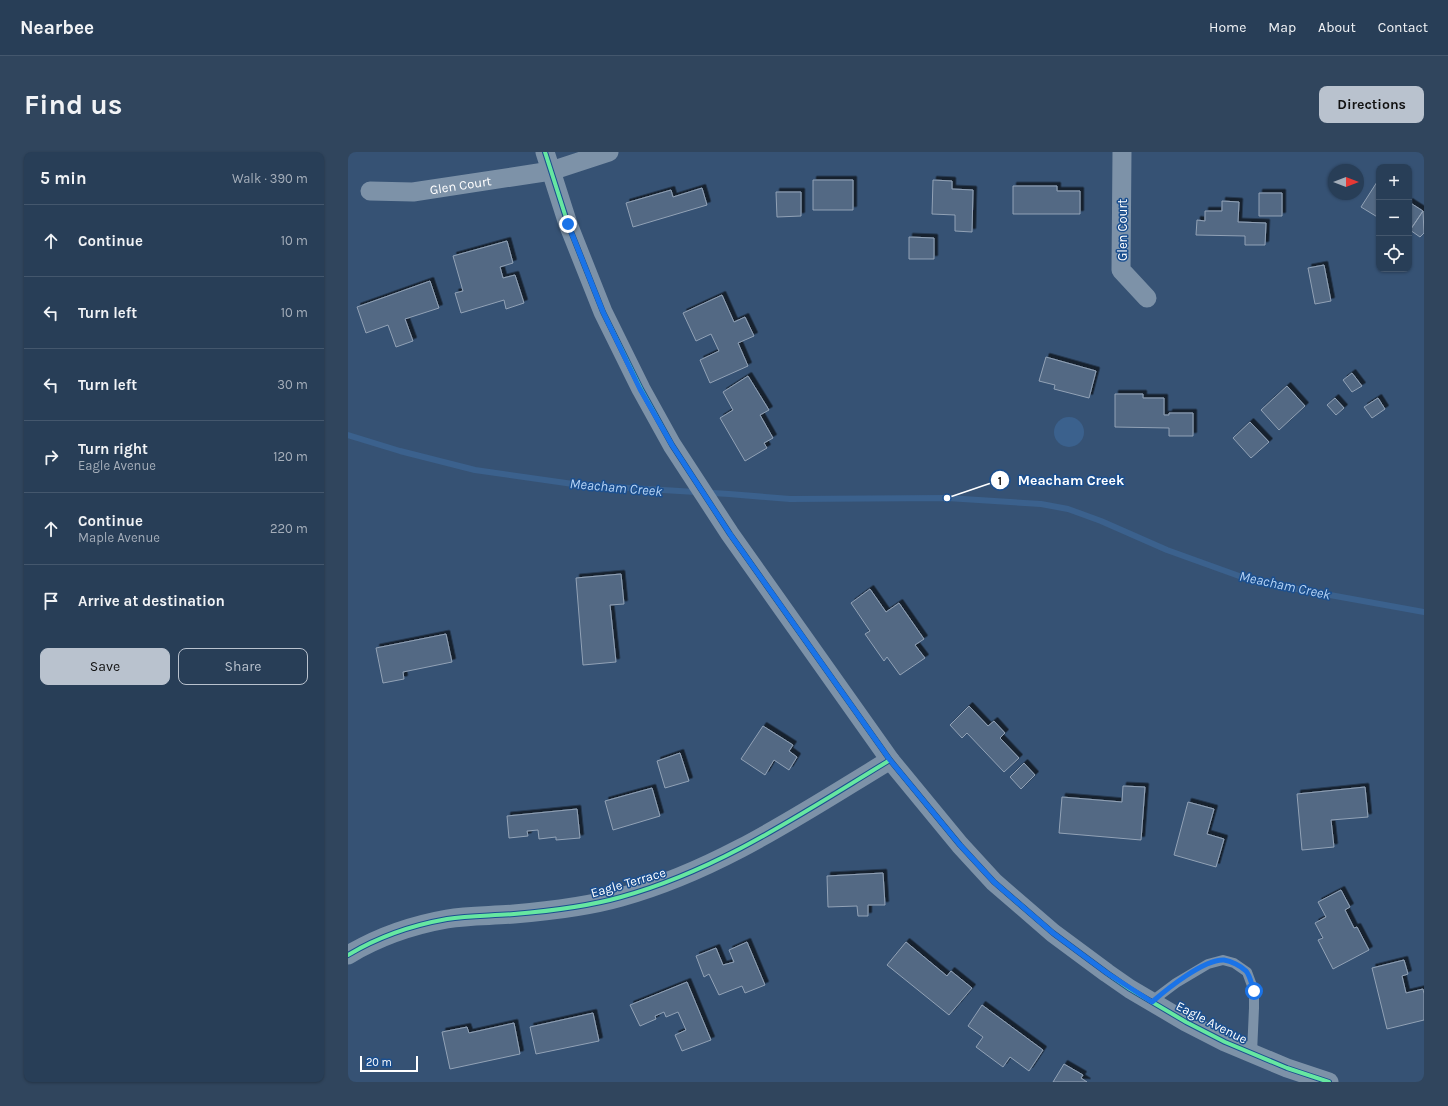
<!DOCTYPE html>
<meta charset="utf-8">
<style>
:root{--surface:#283e57;--page:#30455d;--text:#f1f3f6;--muted:#a5aeba;--line:#44576d;--accent:#b9c2ce}
body{margin:0;font-family:Karla,sans-serif;background:var(--page);color:var(--text)}
.controls{position:absolute;right:12px;top:12px;display:grid;overflow:hidden;border-radius:8px;box-shadow:0 1px 3px #0004}
.controls button{width:36px;height:36px;display:grid;place-items:center;padding:0;border:0;border-bottom:1px solid var(--line);background:var(--surface);color:var(--text);font:20px sans-serif}
.compass{position:absolute;left:980px;top:12px;width:36px;height:36px;border-radius:50%;background:var(--surface);box-shadow:0 1px 3px #0004;rotate:90deg}
.scale{position:absolute;left:12px;bottom:10px;width:58px;box-sizing:border-box;padding-left:4px;border:2px solid #fff;border-top:0;font-size:11px;line-height:14px;white-space:nowrap;color:#fff;-webkit-text-stroke:3px #1b4f8f;paint-order:stroke}
.stop{position:absolute;width:12px;height:12px;margin:-9px;border:3px solid #1a73e8;border-radius:50%;background:#fff}
.stop.end{background:#1a73e8;border-color:#fff;box-shadow:0 1px 4px #0008}
.list{margin:0;padding:0;list-style:none}
h2{display:flex;justify-content:space-between;align-items:center;height:52px;margin:0;padding:0 16px;font-size:17px}
h2 small{font-size:13px;font-weight:400;color:var(--muted)}
.list li{display:grid;grid-template-columns:26px 1fr auto;gap:12px;align-items:center;box-sizing:border-box;height:72px;padding:0 16px;border-top:1px solid var(--line)}
.list b{display:block;font-size:15px;white-space:nowrap}
.list p{margin:0;font-size:13px;white-space:nowrap;color:var(--muted)}
.list em{font-size:13px;font-style:normal;color:var(--muted)}
.actions{display:flex;gap:8px;padding:12px 16px}
.actions a{flex:1;padding:9px 0;border:1px solid var(--accent);border-radius:8px;text-align:center;font-size:14px;color:var(--accent)}
.actions .main{background:var(--accent);color:#111}
.icon{flex:none;width:22px;height:22px;fill:none;stroke:currentColor;stroke-width:2;stroke-linecap:round;stroke-linejoin:round}
.map{position:relative;flex:none;width:1076px;height:930px;overflow:hidden;border-radius:8px}
header{display:flex;align-items:center;gap:24px;box-sizing:border-box;height:56px;padding:0 20px;background:var(--surface);border-bottom:1px solid var(--line)}
header strong{font-size:19px}
nav{display:flex;gap:22px;margin-inline-start:auto;font-size:14px}
.intro{display:flex;align-items:center;justify-content:space-between;box-sizing:border-box;height:96px;padding:0 24px}
h1{margin:0;font-size:28px}
.button{padding:10px 18px;border-radius:8px;background:var(--accent);color:#111;font-size:14px;font-weight:700}
main{display:flex;gap:24px;padding:0 24px}
aside{flex:1;background:var(--surface);border-radius:8px;box-shadow:0 1px 3px #0004}
.map>svg:first-child{display:block}
.water{fill:#3b618d}
.lines{fill:none;stroke-linecap:round;stroke-linejoin:round}
.stream{stroke:#3b618d;stroke-width:6}
.building{fill:#526984;stroke:#92a2b6;filter:url(#shadow)}
.service{stroke:#7d92a8;stroke-width:10}
.minor{stroke:#7d92a8;stroke-width:19}
.cycleway-casing{stroke:#1b4f8f;stroke-width:6}
.cycleway{stroke:#66e7a1;stroke-width:4}
.route{stroke:#1a73e8;stroke-width:5}
.labels{text-anchor:middle;stroke-width:3;stroke-linejoin:round;paint-order:stroke}
.street-label{font-size:13px;fill:#fff;stroke:#1b4f8f}
.water-label{font-size:14px;font-style:italic;fill:#b5d3f5;stroke:#1b4f8f}
.leader{fill:none;stroke:#fff;stroke-width:1.5}
.callout-dot{fill:#fff;stroke:#1b4f8f;stroke-width:1.5}
.mark-label{font-size:12px;text-anchor:middle;font-weight:bold;fill:#111}
.callout-label{font-size:14px;text-anchor:middle;font-weight:bold;fill:#fff;stroke:#1b4f8f;stroke-width:3;stroke-linejoin:round;paint-order:stroke}
</style>
<header>
<strong>Nearbee</strong>
<nav><a>Home</a><a>Map</a><a>About</a><a>Contact</a></nav>
</header>
<div class="intro"><h1>Find us</h1><a class="button">Directions</a></div>
<main>
<aside>
<h2>5 min<small>Walk · 390 m</small></h2>
<ul class="list">
<li><svg class="icon" aria-label="ahead" viewBox="0 0 24 24"><path d="M12 20V5M6 11l6-6 6 6"/></svg><div><b>Continue</b></div><em>10 m</em></li>
<li><svg class="icon" aria-label="left" viewBox="0 0 24 24"><path d="M17 20v-9H6M10 6l-5 5 5 5"/></svg><div><b>Turn left</b></div><em>10 m</em></li>
<li><svg class="icon" aria-label="left" viewBox="0 0 24 24"><path d="M17 20v-9H6M10 6l-5 5 5 5"/></svg><div><b>Turn left</b></div><em>30 m</em></li>
<li><svg class="icon" aria-label="right" viewBox="0 0 24 24"><path d="M7 20v-9h11M14 6l5 5-5 5"/></svg><div><b>Turn right</b><p>Eagle Avenue</p></div><em>120 m</em></li>
<li><svg class="icon" aria-label="ahead" viewBox="0 0 24 24"><path d="M12 20V5M6 11l6-6 6 6"/></svg><div><b>Continue</b><p>Maple Avenue</p></div><em>220 m</em></li>
<li><svg class="icon" aria-label="arrive" viewBox="0 0 24 24"><path d="M6 21V4h12l-3 4 3 4H6"/></svg><div><b>Arrive at destination</b></div></li>
</ul>
<div class="actions"><a class="main">Save</a><a>Share</a></div>
</aside>
<div class="map">
<svg width="1076" height="930" viewBox="0 0 1076 930">
<defs>
<filter id="shadow"><feDropShadow dx="3.5" dy="-3.5" stdDeviation="0" flood-color="#0009"/></filter>
</defs>
<rect width="100%" height="100%" fill="#365274"/>
<!-- water -->
<path class="water" d="M706 280a15 15 0 1 1 30 0a15 15 0 1 1-30 0Z"/>
<g class="lines">
<!-- stream -->
<path class="stream" d="M0 283 52 299 127 318 232 333 381 342 442 347 599 346 693 352 720 357 753 369 819 398 905 429 1076 460"/>
</g>
<!-- building -->
<path class="building" d="M465 28H505V58H465Z
M585 28 604 29V37L625 38 624 80 607 79V63L584 62Z
M1029 30 1031 31V66L1013 55Z
M665 34H709V39H732V62H665Z
M354 36 359 53 285 75 278 51 323 38 325 45Z
M428 40H453V64L429 65Z
M911 41H934V64H911Z
M874 49 891 50 890 70 918 71 917 93H897V84L848 83 849 68 857 69V59H874Z
M1061 50 1075 59 1061 80Z
M1075 59 1076 81 1072 85 1062 78Z
M561 85 586 86V107H561Z
M159 89 165 111 152 115 155 126 167 123 176 151 158 157 156 148 113 161 107 141 115 139 105 104Z
M976 113 983 149 967 152 960 116Z
M82 129 91 156 57 167 65 189 48 195 40 173 18 181 9 155Z
M374 143 386 170 397 165 406 184 390 191 400 214 362 231 352 208 371 199 363 182 348 189 335 161Z
M698 205 748 219 741 246 706 237 707 233 691 229Z
M1004 221 1014 234 1004 240 995 228Z
M400 224 421 258 412 263 425 286 416 291 419 296 397 309 372 266 385 258 375 240Z
M939 234 957 254 931 278 913 258Z
M767 242H795V246H816V263H821V261H845V284H821V276L767 275Z
M987 246 996 256 988 263 979 253Z
M1030 246 1037 257 1024 266 1016 255Z
M902 270 921 290 903 306 885 286Z
M273 422 276 452 262 453 268 510 235 513 228 426Z
M522 437 538 460 551 451 576 487 567 493 577 506 552 523 539 505 536 509 517 482 522 479 503 451Z
M98 482 104 510 55 520 56 527 35 531 28 496Z
M621 554 640 574 646 569 657 581 652 586 671 606 656 620 619 581 614 586 602 573Z
M415 574 445 593 441 599 449 605 441 618 426 608 417 623 393 607Z
M332 601 341 629 317 636 309 609Z
M676 611 687 623 673 637 662 625Z
M775 634 797 635 793 688 711 681 714 645 774 650Z
M1017 635 1020 665 983 668 986 695 954 698 949 642Z
M304 636 312 664 265 678 257 649Z
M840 650 866 657 859 682 876 687 868 715 826 703Z
M229 657 232 686 208 688V685L191 687 190 678 179 679 180 684 161 686 159 664Z
M535 721 537 753H520V764H510L509 754 480 755 479 724Z
M993 738 1002 755 997 758 1006 776 1009 775 1021 798 985 817 970 788 975 786 967 771 978 765 970 750Z
M399 790 417 833 397 841 394 834 371 843 361 822 356 825 348 804 368 796 375 813 386 810 381 798Z
M558 790 599 824 603 819 624 836 601 863 539 813Z
M1056 808 1060 822 1054 824 1058 841 1075 837 1076 842V868L1039 877 1024 816Z
M339 830 363 888 334 899 327 883 338 878 330 860 318 865 316 860 307 864 308 867 292 874 282 853Z
M634 853 695 898 681 919 662 905 655 915 628 895 635 885 620 874Z
M245 861 251 889 188 902 182 875Z
M166 871 172 902 102 917 94 880 119 875 121 881Z
M716 912 735 923 733 926 739 930H705Z"/>
<g class="lines">
<!-- service -->
<path class="service" d="M804 849 828 831 860 812 875 808 886 811 899 820 906 839V856L904 901"/>
<!-- minor -->
<g class="minor">
<path d="M197 0 220 72 255 160 293 237 324 293 382 382 542 608 612 693 646 730 705 781 759 821 782 837 838 870 877 890 939 916 981 930"/>
<path d="M774 0 773 118 799 146"/>
<path id="s1" d="M22 39 65 40 203 19 261 0"/>
<path d="M0 803C30 785 65 773 99 767 121 763 144 764 166 762 202 759 238 755 273 745 371 718 456 660 542 608"/>
</g>
<defs>
<path id="cycleway" d="M197 0 220 72 255 160 293 237 324 293 382 382 542 608 612 693 646 730 705 781 759 821 782 837 838 870 877 890 939 916 981 930
M0 803C30 785 65 773 99 767 121 763 144 764 166 762 202 759 238 755 273 745 371 718 456 660 542 608"/>
</defs>
<!-- cycleway casing -->
<use href="#cycleway" class="cycleway-casing"/>
<!-- cycleway -->
<use href="#cycleway" class="cycleway"/>
</g>
<g class="lines">
<!-- route -->
<path class="route" d="M220 72 255 160 292 237 324 293 382 382 542 608 612 693 646 730 705 781 759 821 804 850C819 837 856 807 876 808 883 809 893 814 898 819 902 823 904 834 906 839"/>
</g>
<g class="labels">
<!-- street labels -->
<g class="street-label">
<text dy="5" stroke="none"><textPath href="#s1" startOffset="91">Glen Court</textPath></text>
<text transform="translate(774 78) rotate(-90)" y="5">Glen Court</text>
<text transform="translate(280 730) rotate(-16)" y="5">Eagle Terrace</text>
<text transform="translate(864 870) rotate(27)" y="5">Eagle Avenue</text>
</g>
<!-- water labels -->
<g class="water-label">
<text transform="translate(268 335) rotate(5)" y="5">Meacham Creek</text>
<text transform="translate(937 433) rotate(12)" y="5">Meacham Creek</text>
</g>
</g>
<!-- callouts -->
<path class="leader" d="M599 346L652 328"/>
<g class="callout-dot">
<circle cx="599" cy="346" r="4"/>
<circle cx="652" cy="328" r="10"/>
</g>
<g class="mark-label">
<text x="652" y="333">1</text>
</g>
<g class="callout-label">
<text x="723" y="333">Meacham Creek</text>
</g>
</svg>
<div class="controls">
<button>+</button>
<button>−</button>
<button><svg class="icon" aria-label="locate" viewBox="0 0 24 24"><circle cx="12" cy="12" r="6"/><path d="M12 2v4M12 18v4M2 12h4M18 12h4"/></svg></button>
</div>
<svg class="compass" viewBox="-18 -18 36 36"><path d="M0-13l5 13h-10z" fill="#e53935"/><path d="M0 13l5-13h-10z" fill="#a5aeba"/></svg>
<div class="scale">20 m</div>
<div class="stop" style="left:906px;top:839px"></div>
<div class="stop end" style="left:220px;top:72px"></div>
</div>
</main>
